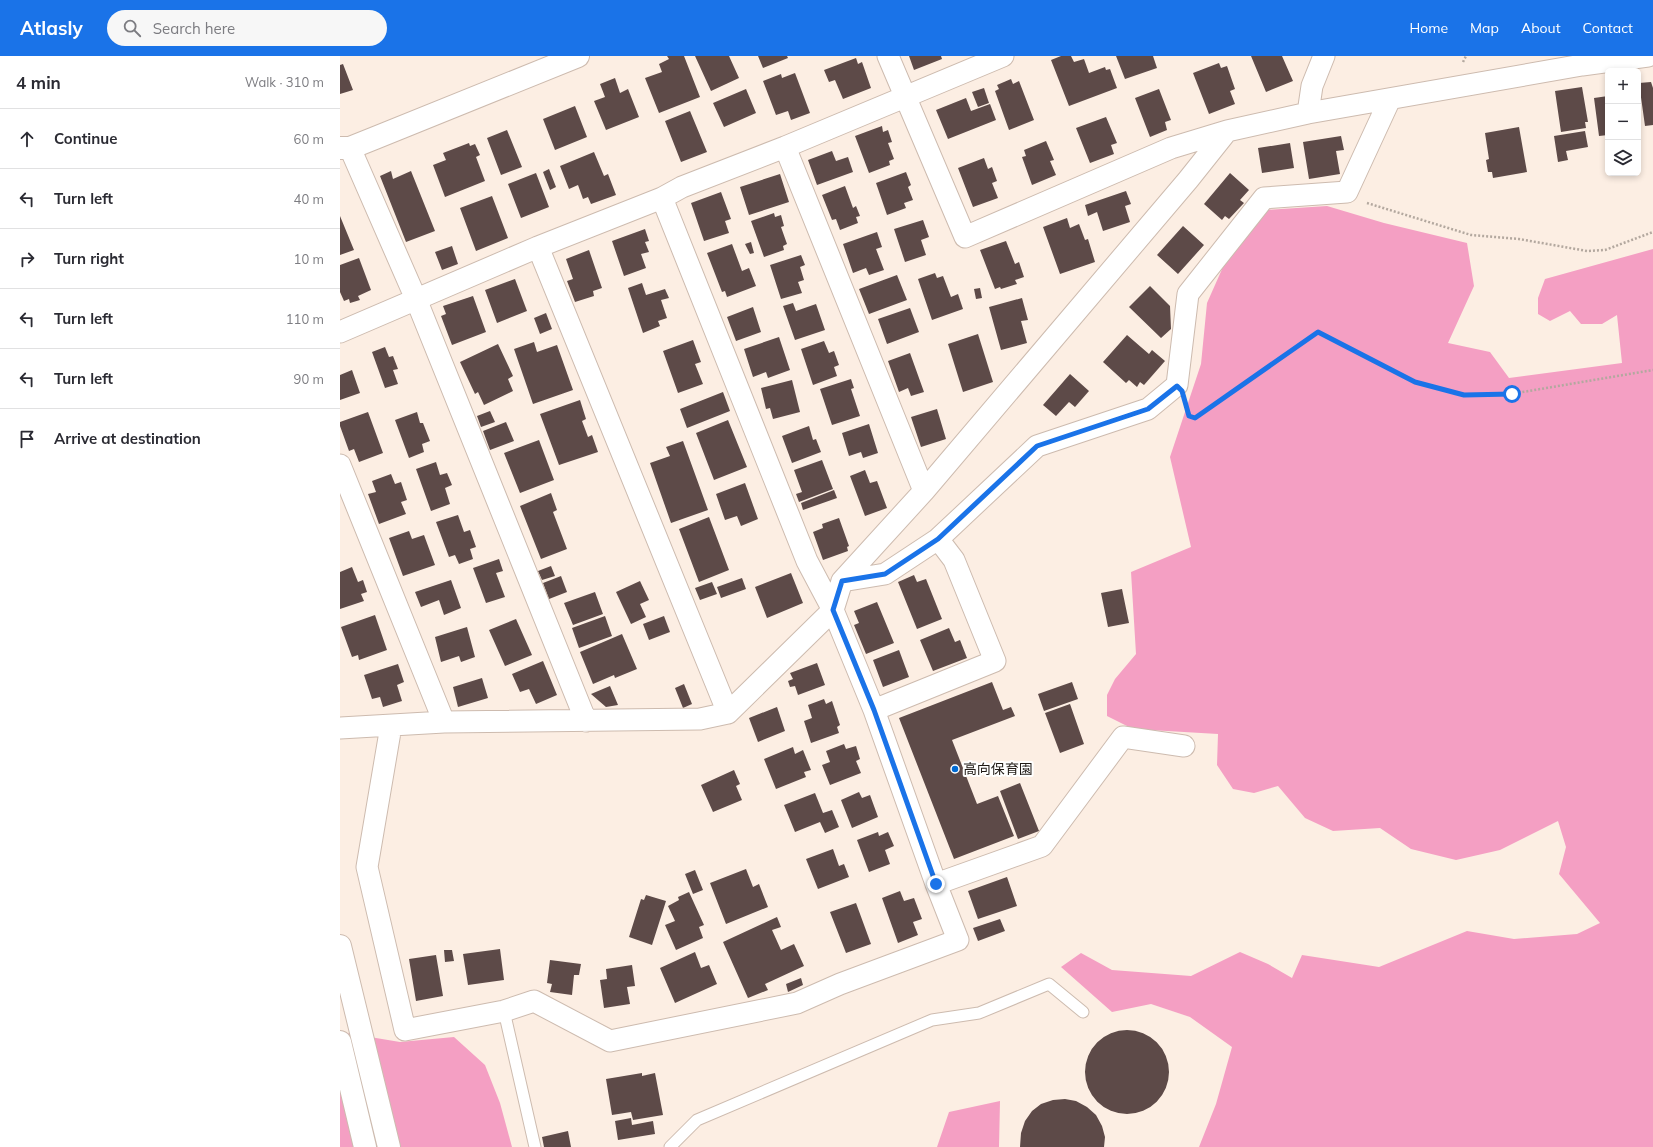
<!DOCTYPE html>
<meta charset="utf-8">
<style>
:root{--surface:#fff;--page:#f7f7f7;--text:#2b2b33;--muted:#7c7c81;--line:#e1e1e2;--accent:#1a73e8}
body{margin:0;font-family:Mulish,"Noto Sans JP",sans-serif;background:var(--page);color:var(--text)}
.controls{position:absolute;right:12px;top:12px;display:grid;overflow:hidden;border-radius:6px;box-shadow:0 2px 6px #0003}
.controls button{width:36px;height:36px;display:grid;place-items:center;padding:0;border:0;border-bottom:1px solid var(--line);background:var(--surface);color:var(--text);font:20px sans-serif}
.stop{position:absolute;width:12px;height:12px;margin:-9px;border:3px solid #1a73e8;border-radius:50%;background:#fff}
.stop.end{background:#1a73e8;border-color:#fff;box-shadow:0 1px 4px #0008}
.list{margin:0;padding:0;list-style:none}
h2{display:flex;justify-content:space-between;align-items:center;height:52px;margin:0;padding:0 16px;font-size:17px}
h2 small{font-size:13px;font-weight:400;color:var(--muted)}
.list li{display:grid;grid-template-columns:26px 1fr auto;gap:12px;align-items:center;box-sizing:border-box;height:60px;padding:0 16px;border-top:1px solid var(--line)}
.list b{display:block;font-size:15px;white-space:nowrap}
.list em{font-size:13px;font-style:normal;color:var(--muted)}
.icon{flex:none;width:22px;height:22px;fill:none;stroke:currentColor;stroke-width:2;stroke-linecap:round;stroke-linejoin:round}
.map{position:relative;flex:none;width:1313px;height:1091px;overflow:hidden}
header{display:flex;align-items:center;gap:24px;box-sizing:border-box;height:56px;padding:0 20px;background:var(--accent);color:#fff}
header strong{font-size:19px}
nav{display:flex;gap:22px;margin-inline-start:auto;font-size:14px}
.search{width:280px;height:36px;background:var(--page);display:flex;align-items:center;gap:10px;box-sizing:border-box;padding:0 14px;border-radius:22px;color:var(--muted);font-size:15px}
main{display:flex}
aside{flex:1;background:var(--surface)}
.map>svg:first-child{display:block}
.forest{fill:#f49fc3}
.building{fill:#5d4a48}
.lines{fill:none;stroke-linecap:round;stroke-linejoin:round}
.service-casing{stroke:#cdbbaf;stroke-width:13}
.minor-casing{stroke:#cdbbaf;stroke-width:23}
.tertiary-casing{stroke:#cdbbaf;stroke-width:24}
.trunk-casing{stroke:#cdbbaf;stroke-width:24}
.path{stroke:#b3a89f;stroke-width:2.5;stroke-dasharray:2 2;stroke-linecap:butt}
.service{stroke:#fff;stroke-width:11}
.minor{stroke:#fff;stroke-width:21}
.tertiary{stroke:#fff;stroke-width:22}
.trunk{stroke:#fff;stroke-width:22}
.route{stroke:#1a73e8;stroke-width:5}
.poi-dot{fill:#0069d1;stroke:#fff;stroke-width:1.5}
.labels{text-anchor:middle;stroke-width:4;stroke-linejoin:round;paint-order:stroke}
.poi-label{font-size:14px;fill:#201a15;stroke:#fff;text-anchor:start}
</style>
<header>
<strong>Atlasly</strong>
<div class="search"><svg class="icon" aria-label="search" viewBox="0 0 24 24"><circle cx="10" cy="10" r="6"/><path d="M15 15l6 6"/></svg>Search here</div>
<nav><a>Home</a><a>Map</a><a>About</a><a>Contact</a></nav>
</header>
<main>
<aside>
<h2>4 min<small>Walk · 310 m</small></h2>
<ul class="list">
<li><svg class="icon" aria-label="ahead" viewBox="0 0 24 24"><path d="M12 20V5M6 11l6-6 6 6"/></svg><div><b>Continue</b></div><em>60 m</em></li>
<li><svg class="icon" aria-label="left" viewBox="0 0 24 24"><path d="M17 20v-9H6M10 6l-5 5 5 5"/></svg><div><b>Turn left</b></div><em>40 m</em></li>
<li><svg class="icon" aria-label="right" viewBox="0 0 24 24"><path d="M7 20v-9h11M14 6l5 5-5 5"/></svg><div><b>Turn right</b></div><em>10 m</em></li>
<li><svg class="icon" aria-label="left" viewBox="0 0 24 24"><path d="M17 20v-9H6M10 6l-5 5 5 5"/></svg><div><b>Turn left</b></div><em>110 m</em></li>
<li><svg class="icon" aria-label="left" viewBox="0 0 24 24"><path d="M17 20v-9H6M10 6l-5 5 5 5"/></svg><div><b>Turn left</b></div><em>90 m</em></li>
<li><svg class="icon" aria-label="arrive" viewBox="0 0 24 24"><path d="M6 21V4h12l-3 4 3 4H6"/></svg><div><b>Arrive at destination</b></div></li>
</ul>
</aside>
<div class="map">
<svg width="1313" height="1091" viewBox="0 0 1313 1091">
<rect width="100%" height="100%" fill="#fceee3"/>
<!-- forest -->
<path class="forest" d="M987 150 1044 167 1127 187 1134 230 1108 287 1150 296 1169 322 1282 307 1277 259 1262 268H1241L1230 255 1210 265 1198 258V242L1205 223 1313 193V1091H859L876 1048 892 991 850 961 811 948 772 956 721 911 741 897 772 914 851 920 900 896 928 908 952 922 962 899 1039 911 1127 875 1174 883 1237 878 1260 867 1219 818 1226 791 1218 765 1160 794 1116 804 1071 793 1040 772 993 775 965 762 938 730 914 737 893 733 877 709 878 678 793 673 767 660V639L775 623 796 598 791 516 851 491 830 401 861 308 867 247 887 202 926 154Z
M0 976 60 986 114 981 145 1009 160 1047 172 1091H0Z
M660 1045 659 1091H597L609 1056Z"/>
<!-- building -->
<path class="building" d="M327 0H344L360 41 319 57 305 22 322 16 319 8 329 3Z
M355 0H389L399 22 371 35Z
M418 0H447L448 2 423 12Z
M569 0H601L602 3 574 14Z
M721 0H731L734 6 744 3 749 17 765 11 766 14 770 13 777 32 729 50 711 4Z
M776 0H813L817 12 785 23Z
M911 0H942L953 25 926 36Z
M516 2 518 8 522 6 531 32 503 43 495 24 489 26 484 14Z
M879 7 881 12 887 10 895 33 890 35 895 48 869 58 853 17Z
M3 8 13 34 0 38V9Z
M455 17 470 57 451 64 448 55 436 59 423 25 441 18 442 22Z
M275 22 280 37 288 33 299 61 266 74 254 45 265 41 260 28Z
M671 23 673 28 679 25 694 64 669 74 655 35 659 33 657 29Z
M1311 26 1313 32V69L1305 70 1299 27Z
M1242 31 1248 66H1245L1246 72 1221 76 1215 35Z
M644 32 649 47 638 51 632 36Z
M406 33 416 57 384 71 373 47Z
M819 33 831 64 825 66 827 74 810 81 795 42Z
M1268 40V79L1259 80 1254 42Z
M626 42 631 55 650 48 656 64 608 83 596 54Z
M235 50 247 81 215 94 203 63Z
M350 55 367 96 341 106 325 65Z
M766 61 777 87 771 89 774 98 750 107 736 72Z
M542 70 543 76 548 74 552 86 548 87 554 103 549 105 550 109 529 117 515 80Z
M1179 71 1187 116 1153 122 1152 116H1148L1146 104 1149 103 1145 77Z
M167 74 182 111 161 119 147 82Z
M1245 75 1248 91 1226 95 1228 104 1218 106 1214 80Z
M1001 80 1004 94 996 95 1000 118 969 123 963 86Z
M706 85 714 104 710 105 716 119 692 129 682 101 686 100 684 94Z
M129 87 130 90 135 88 140 99 136 101 145 125 105 141 93 109 106 104 103 97Z
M950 87 954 112 922 117 918 92Z
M492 95 496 105 508 101 513 116 477 129 468 104Z
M254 96 264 120 268 118 276 139 251 148 248 141 243 143 238 129 229 133 220 110Z
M644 102 648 113 652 111 657 125 652 127 658 142 633 151 618 112Z
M209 113 216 131 210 134 203 116Z
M51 115 53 123 71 115 95 175 66 186 40 120Z
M566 116 571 129 568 131 573 144 564 147 566 152 547 159 536 127Z
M196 117 209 151 181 162 168 128Z
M890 117 909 134 900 144 904 147 889 163 885 160 882 164 864 148Z
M440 118 449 146 409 159 400 131Z
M505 130 513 152 516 150 520 160 516 161 518 167 500 174 496 163 492 164 482 139Z
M786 135 791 148 785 150 790 166 763 175 757 156 748 160 745 149Z
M381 136 391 163 385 165 389 177 364 185 351 147Z
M152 140 168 182 136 195 120 152Z
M434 157 435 161 441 159 444 170 441 171 447 188 443 190 444 194 424 201 411 165Z
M0 160 14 194 0 199Z
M727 162 730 172 739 168 745 184 748 183 755 206 720 218 703 171Z
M583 164 589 181 581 184 586 199 565 206 554 173Z
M843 170 864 189 838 218 817 199Z
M305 173 309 185 305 186 309 196 301 198 306 212 284 220 272 185Z
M537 176 542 191 536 193 544 214 529 219 526 212 513 217 503 188Z
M666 185 675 208 679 206 684 221 675 224 677 228 661 233 660 231 655 233 640 194Z
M411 186 414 197 410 198 405 188Z
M392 188 402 215 409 212 416 230 387 241 385 235 382 236 367 197Z
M112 190 118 208 102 214 95 196Z
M249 194 262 232 253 235 254 240 235 246 227 225 233 223 226 203Z
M461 199 465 209 460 211 464 224 458 226 462 237 441 243 430 209Z
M19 202 31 234 18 240 20 244 10 247 9 243 4 245 0 236V209Z
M595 217 597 222 603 220 611 241 618 238 623 253 592 264 578 223Z
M557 219 567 244 529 258 519 233Z
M175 223 187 255 157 267 145 234Z
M302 227 306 239 325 233 329 242 321 244 327 262 318 265 320 270 303 277 288 232Z
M810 230 830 250 831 273 821 282 789 251Z
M640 232 642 242 636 243 634 233Z
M133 240 146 276 112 289 101 260 106 258 103 250Z
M682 242 688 264 681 265 687 287 661 294 649 251Z
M453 247 456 255 476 248 485 274 455 284 443 250Z
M413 251 421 276 396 285 387 261Z
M570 252 579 276 547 288 538 263Z
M206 257 212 273 200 278 194 262Z
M638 278 653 326 623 336 608 288Z
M787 279 809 298 812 294 825 305 804 329 800 326 797 331 789 324 786 327 763 306Z
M439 281 450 314 428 322 426 316 413 321 404 293Z
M353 284 361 306 355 308 363 328 338 337 323 295Z
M484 285 489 297 494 295 499 309 494 311 497 320 473 329 461 293Z
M194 286 197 296 217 289 233 334 193 348 174 293Z
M158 288 173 320 168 323 173 335 144 349 138 336 135 338 120 306Z
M45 291 49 301 53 300 58 313 53 314 58 328 45 332 32 296Z
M570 297 584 336 571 340 568 332 559 336 548 305Z
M12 314 20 337 0 344V319Z
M730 318 749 335 735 351 729 346 716 360 703 349Z
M511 323 514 332 511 333 520 360 492 369 480 333Z
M452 324 460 356 433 363 430 352 426 353 421 332Z
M383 336 390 355 347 372 340 353Z
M240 344 246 363 242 365 248 381 252 379 258 396 219 409 200 358Z
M597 353 606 383 581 391 571 361Z
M150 355 155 366 141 371 137 360Z
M28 356 43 397 19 406 14 393 9 395 0 370V366Z
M77 356 80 367H83L90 385 82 388 84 396 69 402 55 364Z
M388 364 407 411 374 424 356 377Z
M166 366 174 385 150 394 143 375Z
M529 368 538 397 523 402 521 396 509 400 502 377Z
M469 370 473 384 476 383 481 396 452 407 442 380Z
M199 384 214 424 180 437 164 397Z
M343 385 368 454 331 467 310 407 330 400 326 391Z
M482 404 493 433 459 446 456 438 462 436 454 414Z
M96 406 100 419 107 417 112 429 105 432 110 448 91 455 76 413Z
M525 414 530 427 537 425 547 452 525 460 510 420Z
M51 418 55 428 61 426 67 444 61 446 66 458 39 468 28 438 36 436 32 425Z
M405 427 418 463 401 470 397 460 385 464 376 438Z
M494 434 497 442 463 454 461 447Z
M211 437 217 454 213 456 227 493 201 503 180 450Z
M118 459 124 476 130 474 136 491 130 493 133 503 119 508 115 499 109 501 96 466Z
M369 461 389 514 359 526 339 473Z
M499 462 509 490 507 491 508 495 483 504 473 476 483 472 482 468Z
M69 475 72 483 84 479 95 509 63 520 49 482Z
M159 503 163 515 156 517 165 541 146 547 133 512Z
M211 510 215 520 202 524 198 515Z
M12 511 18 526 23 524 27 536 21 538 24 545 0 553V516Z
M451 517 463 547 427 562 415 531Z
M574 519 577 526 586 523 602 563 577 573 558 526Z
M221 520 227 536 209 543 203 527Z
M402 522 406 533 381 542 377 531Z
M111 524 121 552 104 559 99 544 81 551 75 536Z
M300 525 309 544 300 548 306 561 291 568 276 536Z
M372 526 377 538 360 544 355 532Z
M782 533 789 567 768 571 761 537Z
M255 536 263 558 233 569 224 547Z
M537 546 554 587 526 598 514 569 519 567 514 555Z
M35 559 47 594 19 604 18 599 12 601 1 571Z
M265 560 272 580 239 592 232 572Z
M324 560 330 576 309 584 303 568Z
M176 563 192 599 165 610 149 574Z
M127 571 135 601 121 606 119 600 101 606 95 581Z
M609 572 615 586 620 584 627 602 593 615 580 584Z
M282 578 297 613 275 622 274 619 253 628 240 596Z
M559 594 569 621 543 631 533 604Z
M203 605 217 639 196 648 189 633 180 636 172 618Z
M477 607 485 629 458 639 455 630 450 631 448 625 453 623 450 617Z
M58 608 64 626 57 629 62 645 43 651 40 641 32 643 24 619Z
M142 622 148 642 118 651 113 631Z
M652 626 663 654 671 651 675 660 612 684 637 748 658 740 674 780 614 803 559 662Z
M732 626 738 643 704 655 698 638Z
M344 628 352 648 343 652 335 632Z
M270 630 278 649 266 651 251 638Z
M484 643 486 648 492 645 500 669 497 671 499 677 471 687 464 665 472 662 468 649Z
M730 648 744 688 720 697 705 657Z
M437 651 445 675 418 686 409 662Z
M504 688 506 693 516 690 520 703 516 705 521 717 490 729 482 709 490 706 486 695Z
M453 691 455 698 463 694 471 714 464 716 466 721 436 733 424 703Z
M394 714 400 728 396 730 402 744 373 756 361 729Z
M680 727 699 775 678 783 660 735Z
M519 736 522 742 530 739 538 761 512 772 501 744Z
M475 737 483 757 492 754 499 771 485 777 480 766 455 776 444 749Z
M538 776 539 780 548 776 554 790 545 794 550 808 529 816 517 784Z
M493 793 499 810 504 808 509 821 478 833 466 803Z
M406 813 413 831 419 828 428 851 386 868 370 827Z
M355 814 363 834 353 838 345 818Z
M667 821 677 850 638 863 628 835Z
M560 835 564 845 574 842 582 863 573 866 578 879 558 887 542 842Z
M349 836 364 869 359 871 363 882 336 894 325 869 335 865 328 850 339 844 338 841Z
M306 839 326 845 312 889 289 881 301 843 304 844Z
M516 847 531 888 506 897 490 856Z
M437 861 441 871 432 874 441 894 454 888 464 910 425 928 428 934 408 942 383 886Z
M660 863 665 875 638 885 633 872Z
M160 893 164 924 128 929 123 898Z
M104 894H112L114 905 105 906Z
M355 896 361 912 369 909 377 928 335 947 320 912Z
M96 899 103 940 76 945 69 903Z
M210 904 241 908 239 919H234L232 939 210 936 212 928 207 927Z
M292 909 295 930 287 931 290 948 264 952 260 924 267 923 266 913Z
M461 922 463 929 448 936 446 928Z
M745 1016a42 42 0 1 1 84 0a42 42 0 1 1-84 0Z
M302 1017V1020L315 1017 323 1059 293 1064 291 1056 272 1059 266 1023Z
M725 1043 736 1045 747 1051 756 1059 762 1070 765 1081 764 1091H680L681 1077 685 1065 692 1055 701 1048 713 1044Z
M291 1062 292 1069 313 1065 315 1078 278 1084 275 1065Z
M228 1075 231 1091H204L202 1081Z"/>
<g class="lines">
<defs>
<path id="service" d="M164 955 195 1091
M330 1091 357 1064 592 964 639 957 709 928 743 956"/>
<path id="minor" d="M548 0 625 181 831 92 887 75
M968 57 972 30 984 0
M445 91 584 435
M10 92 76 243 246 665
M198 191 388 657
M0 276 198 191 322 142 342 131 445 91 663 0
M0 409 104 666
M598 483 697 390 808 353 837 329 848 238 924 142 1007 136 1050 43
M502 525 545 518 598 483 614 504 655 605 534 654
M51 670 27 811 65 974 164 955 194 945 270 985 457 947 500 928 618 884 596 828 534 654 493 554 467 505 322 142
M0 672 104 666 360 663 388 657 493 554 502 525 584 435 848 124 887 75 968 57 1242 9 1308 0
M596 828 702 790 783 681 844 690"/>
<path id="tertiary" d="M0 92H10L35 82 238 0"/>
<path id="trunk" d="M0 890 49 1091
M0 986 25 1091"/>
</defs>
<!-- service casing -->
<use href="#service" class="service-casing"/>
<!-- minor casing -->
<use href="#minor" class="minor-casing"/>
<!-- tertiary casing -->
<use href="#tertiary" class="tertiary-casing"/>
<!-- trunk casing -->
<use href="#trunk" class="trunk-casing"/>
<!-- path -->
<path class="path" d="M1123 6 1126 0
M1027 147 1131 179 1179 183 1247 195 1265 194 1313 176
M847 351 849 360 855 362 978 276 1075 326 1124 339 1171 338 1313 314"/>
<!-- service -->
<use href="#service" class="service"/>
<!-- minor -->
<use href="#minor" class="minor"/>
<!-- tertiary -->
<use href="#tertiary" class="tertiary"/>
<!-- trunk -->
<use href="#trunk" class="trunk"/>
</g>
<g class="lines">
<!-- route -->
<path class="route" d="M596 828 534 654 493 554 502 525 545 518 598 483 697 390 808 353 837 330 842 335 849 360 855 362 978 276 1075 326 1124 339 1172 338"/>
</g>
<!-- markers -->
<circle class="poi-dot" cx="615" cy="713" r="4"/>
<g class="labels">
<!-- poi labels -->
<g class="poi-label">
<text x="623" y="718">高向保育園</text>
</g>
</g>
</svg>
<div class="controls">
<button>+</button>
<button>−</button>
<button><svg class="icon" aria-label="layers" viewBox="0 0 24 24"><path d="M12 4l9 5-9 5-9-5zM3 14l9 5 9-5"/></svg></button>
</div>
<div class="stop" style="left:1172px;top:338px"></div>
<div class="stop end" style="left:596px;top:828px"></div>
</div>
</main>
